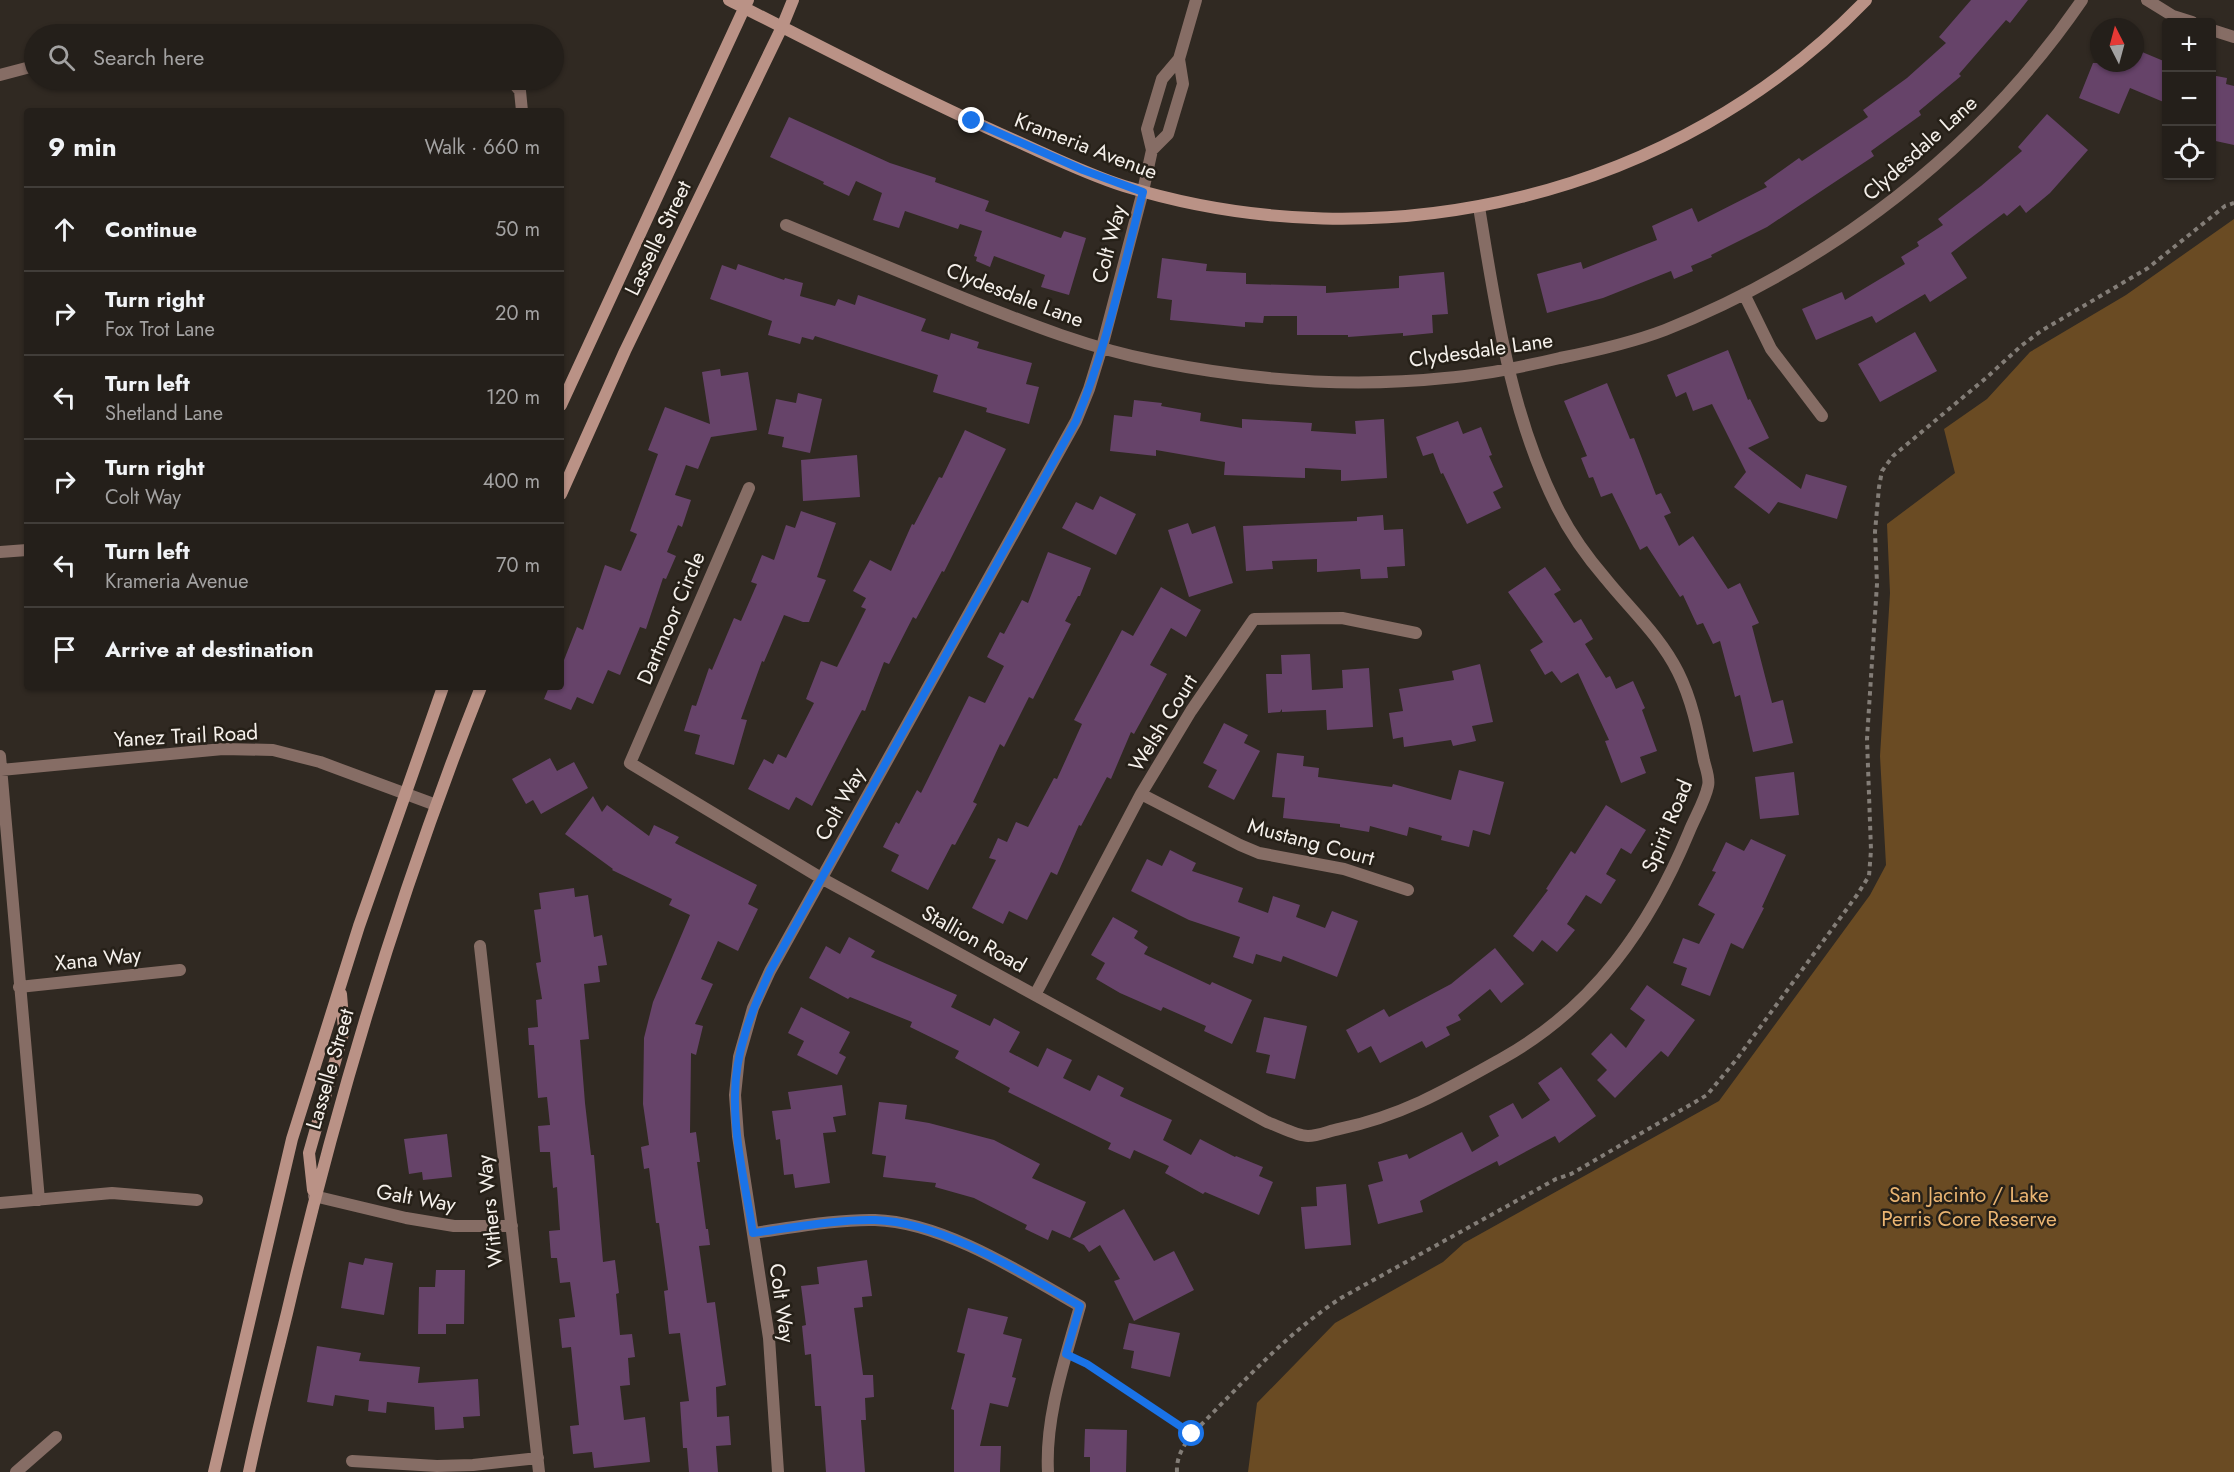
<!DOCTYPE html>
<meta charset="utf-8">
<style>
:root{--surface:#241f1a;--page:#302c27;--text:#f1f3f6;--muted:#a3a2a2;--line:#413d39}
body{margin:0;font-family:Jost,sans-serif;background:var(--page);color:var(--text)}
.controls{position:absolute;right:18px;top:18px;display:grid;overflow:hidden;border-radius:6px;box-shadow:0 2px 4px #0004}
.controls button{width:54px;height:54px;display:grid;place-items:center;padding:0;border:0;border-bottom:2px solid var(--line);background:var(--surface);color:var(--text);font:30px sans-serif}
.compass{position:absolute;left:2090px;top:18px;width:54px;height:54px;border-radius:50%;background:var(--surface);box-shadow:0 2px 4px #0004;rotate:354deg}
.stop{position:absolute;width:18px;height:18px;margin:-14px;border:4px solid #1a73e8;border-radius:50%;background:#fff}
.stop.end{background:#1a73e8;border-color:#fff;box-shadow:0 2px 6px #0008}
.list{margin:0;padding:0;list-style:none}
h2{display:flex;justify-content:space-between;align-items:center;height:78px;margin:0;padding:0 24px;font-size:26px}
h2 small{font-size:20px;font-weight:400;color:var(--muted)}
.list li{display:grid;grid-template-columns:39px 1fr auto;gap:18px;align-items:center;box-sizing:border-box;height:84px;padding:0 24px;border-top:2px solid var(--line)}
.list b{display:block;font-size:22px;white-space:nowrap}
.list p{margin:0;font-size:20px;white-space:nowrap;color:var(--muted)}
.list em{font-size:20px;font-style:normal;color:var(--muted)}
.icon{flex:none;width:33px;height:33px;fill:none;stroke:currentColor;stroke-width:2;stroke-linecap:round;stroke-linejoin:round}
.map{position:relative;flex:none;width:2234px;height:1472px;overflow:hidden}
.search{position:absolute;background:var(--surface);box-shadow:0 2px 4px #0004;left:24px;top:24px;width:540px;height:66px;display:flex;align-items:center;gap:15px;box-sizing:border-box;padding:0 21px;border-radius:33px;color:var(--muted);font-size:22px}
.panel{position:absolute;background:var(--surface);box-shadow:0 2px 4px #0004;left:24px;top:108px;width:540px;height:582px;border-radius:6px}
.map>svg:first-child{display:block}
.green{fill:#6a4b23}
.building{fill:#664369}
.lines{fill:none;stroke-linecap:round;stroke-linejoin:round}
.path{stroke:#837d77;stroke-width:4;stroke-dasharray:4.5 4.5;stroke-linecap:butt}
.street{stroke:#866d65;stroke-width:12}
.secondary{stroke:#ba9286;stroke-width:12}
.route{stroke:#1a73e8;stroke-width:8}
.labels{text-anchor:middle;stroke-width:5;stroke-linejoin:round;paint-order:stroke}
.street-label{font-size:21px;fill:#f5f0eb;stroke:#262018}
.park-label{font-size:21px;fill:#ebb572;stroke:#262018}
</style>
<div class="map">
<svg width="2234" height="1472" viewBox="0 0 2234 1472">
<rect width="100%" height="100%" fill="#302922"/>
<!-- green -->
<path class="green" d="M2234 219V1472H1248L1257 1403 1335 1323 1443 1262 1464 1243 1719 1101 1870 895 1886 865 1880 756 1890 593 1887 524 1955 473 1944 429 1987 399 2030 352 2126 295Z"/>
<!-- building -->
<path class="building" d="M1971 0H2028L2010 23 2006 20 1959 74 1961 76 1919 111 1921 115 1871 151 1874 156 1767 227 1711 255 1712 257 1691 266 1693 271 1674 279 1671 271 1603 298 1547 313 1537 274 1581 262 1583 269 1657 240 1652 226 1692 208 1698 222 1767 187 1764 183 1799 158 1802 161 1868 117 1863 110 1907 78 1946 43 1939 37Z
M2135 49 2166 62V103L2130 88 2119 114 2079 98 2093 63H2135Z
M2211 75 2227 78 2226 84 2234 86V145L2211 140Z
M2047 114 2088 150 2050 193 2026 213 2020 205 2007 216 2004 213 1951 253 1967 278 1930 302 1925 294 1876 323 1872 316 1816 340 1802 309 1842 292 1845 300 1905 264 1901 257 1919 246 1917 242 1943 225 1938 219 1981 186 2022 151 2018 147Z
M789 117 890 163 936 178 935 182 989 201 985 211 1061 238 1064 231 1086 238 1069 295 1041 287 1045 275 994 256 990 267 976 261 977 257 974 256 982 231 960 224 958 229 905 211 899 228 873 220 882 193 856 181 849 196 823 184 824 182 770 157Z
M1162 258 1207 264 1206 271 1246 273V284L1326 286V293L1399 288V276L1444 272 1448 314 1432 315 1433 333 1403 336V333L1348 337V335H1297V316H1264L1263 323 1245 322V327L1170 320 1172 300 1157 298Z
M738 264 784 280 785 278 803 283 800 296 835 306 838 299 855 305 858 295 926 319 921 331 949 340 951 333 979 342 977 348 1032 363 1026 384 1039 387 1029 424 986 412 987 408 933 392 938 375 815 336 813 340 802 337 800 344 768 335 772 321 710 299 722 265 736 270Z
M1915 332 1937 371 1880 402 1858 364Z
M1728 350 1748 400 1750 399 1769 438 1748 448 1801 489 1806 474 1847 486 1837 519 1778 502 1769 514 1734 487 1746 472 1712 404 1693 411 1686 392 1676 397 1667 375Z
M720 369 721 376 748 372 757 430 711 437 698 469 686 465 675 495 691 500 682 527 678 525 667 552 676 556 666 579 663 578 646 629 640 627 620 675 608 670 593 704 577 697 571 710 544 699 549 687H561V659L564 660 577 627 583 630 605 565 621 571 637 534 630 531 658 454 648 450 665 407 710 424 702 372Z
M1607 383 1630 439 1634 438 1656 495 1661 493 1671 513 1664 516 1679 546 1693 536 1728 589 1740 583 1759 623 1752 626 1772 703 1783 700 1793 743 1753 752 1740 695 1735 697 1720 641 1713 644 1703 623 1697 625 1683 595 1680 597 1647 546 1640 550 1612 493 1601 497 1593 477 1589 478 1581 458 1587 456 1564 401Z
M798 393 822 399 810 453 782 447 784 437 768 434 776 399 796 403Z
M1134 400 1162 403 1161 406 1201 413 1200 421 1242 428V419L1312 423 1311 431 1356 434 1355 421 1384 419 1387 478 1341 481V470L1305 468V478L1224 475 1225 462 1156 450V456L1110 451 1114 415 1132 417Z
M1458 421 1463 434 1481 427 1492 455 1489 456 1503 487 1493 492 1501 508 1467 524 1443 473 1441 474 1433 453 1423 456 1416 437Z
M965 430 1006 449 944 572 942 571 916 619 913 617 889 664 884 662 865 711 862 710 812 806 796 797 789 810 748 789 764 759 773 764 778 754 786 758 814 703 806 699 821 661 837 667 866 609 861 607 866 598 853 591 870 560 891 571 912 524 914 525 939 477 942 478Z
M857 455 860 497 803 501 801 460Z
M1100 496 1136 514 1116 555 1062 528 1076 502 1093 510Z
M801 511 836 523 817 577 826 580 809 622H803L784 615 764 662 762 661 741 719 747 720 734 765 695 754 700 735 684 731 692 705 696 706 709 668 712 670 734 618 741 621 757 584 751 582 762 555 774 560 786 525 795 528Z
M1383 515 1384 530 1403 529 1405 566 1387 567 1388 578 1361 579 1360 569 1317 572V559L1272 561 1273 569 1246 571 1243 526 1357 521V517Z
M1188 523 1192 534 1215 526 1233 583 1189 597 1168 530Z
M1048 552 1091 568 1080 596H1078L1065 621 1071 624 1033 699 1029 697 1004 747 1000 744 973 802 977 804 955 845 952 844 928 890 891 871 899 855 883 847 896 822 899 824 917 790 921 793 969 696 985 703 1004 666 987 657 1000 632 1004 634 1022 600 1028 603Z
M1545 567 1561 590 1554 594 1574 623 1581 619 1593 639 1585 644 1606 678 1610 676 1616 689 1633 681 1645 708 1642 710 1657 751 1640 757 1646 773 1621 783 1605 741 1609 740 1578 673 1561 683 1552 671 1545 675 1530 650 1543 642 1508 592Z
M1161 587 1201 610 1186 637 1171 628 1150 665 1167 674 1134 734 1131 732 1111 779 1107 777 1081 826 1079 825 1057 875 1051 872 1027 920 1009 911 1003 924 972 908 996 860 989 858 998 838 1007 842 1016 822 1028 827 1054 778 1057 779 1082 724 1074 720 1122 630 1133 636Z
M1310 654 1312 690 1343 688 1342 670 1369 668 1373 727 1327 730 1326 710 1282 712V709L1280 712 1268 713 1266 674H1282L1281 655Z
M1480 664 1493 722 1472 726 1476 741 1453 746 1451 740 1404 747 1403 737 1393 739 1389 713 1403 711 1399 689 1454 680 1452 671Z
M1224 723 1248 735 1244 743 1260 751 1234 800 1208 787 1217 770 1203 763Z
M1277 753 1304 756 1303 766 1319 768 1318 777 1392 787 1393 784 1451 800 1459 770 1504 782 1490 835 1473 830 1469 847 1441 840 1442 836 1409 827 1407 836 1370 826 1369 832 1340 827V824L1283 818 1285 798 1272 797Z
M550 758 557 771 574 762 588 788 541 814 533 800 526 804 512 779Z
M1794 772 1799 815 1760 819 1755 777Z
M593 796 602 812 607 805 649 836 654 825 679 837 675 843 757 885 748 904 758 909 738 951 718 941 701 979 713 984 695 1024 703 1026 696 1055 691 1053 690 1133 696 1132 700 1162H697L706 1229H708L710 1245 699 1246 707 1303 715 1302 726 1385 716 1387 717 1417 729 1416 731 1445 716 1446 718 1472H689L687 1448H683L680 1402 689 1401 680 1333 669 1334 664 1291 668 1290 659 1223H656L649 1168 644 1169 641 1147 649 1145 643 1104 644 1038 653 1002 690 915 669 905 672 899 612 870 613 869 565 834Z
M1606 805 1646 830 1631 854 1621 848 1606 874 1616 880 1601 904 1586 895 1567 924 1575 930 1557 952 1542 940 1533 952 1513 936 1548 890 1546 889 1571 851 1575 854Z
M1751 839 1786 855 1762 907 1764 908 1743 949 1731 943 1710 996 1681 985 1687 968 1673 963 1683 938 1699 944 1715 914 1698 905 1716 872 1712 871 1726 842 1744 851Z
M1170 850 1196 863 1192 871 1243 888 1238 902 1268 913 1273 896 1300 905 1296 917 1325 928 1332 911 1358 921 1337 977 1283 956 1281 962 1256 954 1253 964 1233 957 1240 937 1189 920 1131 891 1147 859 1162 866Z
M574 888 575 897 588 895 594 937 602 935 607 965 598 966 600 982 584 984 589 1039 580 1040 585 1103 591 1155H594L603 1262 615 1260 619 1293 616 1294 620 1335 632 1334 635 1357 628 1358 630 1385 620 1386 624 1420 645 1417 650 1462 594 1468 592 1452 573 1454 570 1426 579 1425 571 1347 562 1348 559 1319 575 1317 570 1282 560 1283 557 1258H551L549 1231 560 1230 557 1187 553 1188 550 1152H540L538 1126 550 1125 547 1097 538 1098 534 1045H529L528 1028 538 1027 536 1000 542 999 536 963 541 962 534 910 541 909 539 893Z
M1113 917 1138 931 1134 938 1148 947 1144 954 1210 985 1212 982 1252 1000 1232 1044 1204 1031 1206 1026 1163 1007 1161 1011 1120 993 1096 979 1105 963 1091 955Z
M849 937 875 951 871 957 957 995 951 1007 990 1026 994 1018 1020 1032 1009 1052 1038 1067 1047 1048 1072 1060 1063 1078 1090 1091 1098 1075 1124 1088 1120 1096 1172 1120 1163 1140 1191 1155 1200 1139 1235 1157 1236 1156 1263 1167 1259 1176 1273 1182 1259 1215 1205 1192 1203 1194 1165 1173 1169 1166 1134 1150 1130 1159 1108 1149 1111 1143 1008 1092 1010 1088 955 1058 959 1051 910 1027 912 1022 850 997 848 999 809 978 826 946 840 954Z
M1495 948 1524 984 1501 1003 1490 989 1458 1015 1461 1020 1446 1027 1450 1035 1426 1048 1422 1041 1380 1063 1371 1046 1358 1053 1346 1030 1384 1009 1389 1017 1451 984Z
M1647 985 1695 1020 1668 1057 1661 1051 1615 1098 1597 1080 1607 1070 1591 1054 1611 1033 1626 1048 1645 1020 1630 1009Z
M801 1007 850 1032 839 1053 846 1057 837 1075 797 1055 804 1041 788 1033Z
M1264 1017 1307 1026 1295 1079 1266 1073 1270 1055 1256 1052Z
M1561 1067 1596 1116 1559 1143 1555 1136 1499 1166 1497 1161 1420 1201 1423 1212 1378 1224 1368 1185 1383 1181 1378 1162 1407 1154 1409 1159 1462 1132 1472 1152 1499 1136 1489 1116 1513 1103 1522 1119 1550 1100 1538 1083Z
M842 1085 846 1115 833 1117 836 1132 823 1133 830 1183 795 1188 793 1174 784 1175 780 1139 776 1140 772 1111 791 1109 788 1092Z
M879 1102 907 1105 905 1119 929 1123 994 1140 1040 1164 1032 1178 1086 1202 1070 1238 1052 1230 1048 1240 1025 1229 1027 1225 974 1198 935 1187 936 1183 883 1177 886 1156 872 1154Z
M447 1134 452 1177 423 1180 422 1172 409 1174 404 1139Z
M1346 1184 1351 1245 1305 1249 1301 1207 1317 1206 1316 1187Z
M1124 1209 1154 1261 1174 1251 1194 1290 1134 1321 1114 1281 1120 1279 1100 1245 1089 1252 1084 1245 1072 1239Z
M365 1258 393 1263 384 1315 341 1308 349 1262 363 1265Z
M867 1260 872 1296 862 1297 863 1307 854 1308 863 1375H873L874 1397 865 1398 866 1420H861L865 1472H826L821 1406H815L811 1354 805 1355 802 1326 806 1325 801 1286 819 1284 817 1267Z
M436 1270H465L464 1324H446V1334H418L419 1287H435Z
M968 1308 1008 1317 1003 1334 1022 1339 1012 1377 1016 1378 1008 1407 990 1403 980 1446H1001L1000 1472H954V1410L951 1409 965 1354 957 1352Z
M1129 1323 1180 1333 1170 1377 1131 1368 1134 1351 1123 1349Z
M317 1346 361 1353 359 1361 420 1367 418 1383 478 1379 480 1416 463 1417 464 1428 435 1430 434 1407 387 1402 386 1413 368 1411 369 1400 335 1395 333 1406 307 1402Z
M1085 1429 1127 1430 1126 1472H1090V1457H1084Z"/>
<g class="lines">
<!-- path -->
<path class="path" d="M1080 1361 1192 1434
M1177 1472C1176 1457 1184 1445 1192 1434 1240 1386 1284 1335 1341 1298L1556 1179 1571 1174 1707 1095 1736 1060 1857 895 1869 876 1871 850 1867 739 1877 584 1875 532 1879 487 1882 471 1893 456 1986 378 2021 346 2041 331 2148 268 2225 206 2234 203"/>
<!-- street -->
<path class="street" d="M2147 0 2173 16 2192 22
M2212 30 2234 37
M0 75 34 66
M511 80 520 91 522 111
M1152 150 1168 134 1183 84 1179 59 1196 0
M786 225C844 249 903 273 961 297 1024 322 1088 348 1155 361 1249 380 1349 388 1445 378 1483 375 1522 367 1560 358 1595 351 1631 343 1665 330 1832 263 1980 149 2082 0
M1744 294 1771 349 1822 416
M749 488 630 763 821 878 1267 1122C1279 1126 1296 1136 1308 1136 1318 1136 1329 1131 1339 1129 1402 1116 1448 1089 1503 1058 1594 1007 1650 926 1689 832 1695 817 1705 801 1708 786 1710 779 1706 769 1704 761 1698 731 1692 700 1678 672 1660 636 1631 610 1606 579 1587 557 1570 533 1557 507 1510 413 1496 310 1479 207
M0 552 27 550
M0 756 39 1200
M1 770 223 749 273 750 320 762 436 805
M1141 794 1240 845 1259 853 1344 869 1408 890
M480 946 539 1472
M19 987 180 970
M1035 995 1141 794 1191 711 1254 619 1342 618 1416 633
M314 1196 406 1218 454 1226H512
M0 1203 112 1193 197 1200
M753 1233C790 1228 838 1219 875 1220 943 1222 1022 1273 1080 1306 1065 1360 1045 1416 1048 1472
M352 1461 437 1466 473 1465 538 1458
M16 1472 56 1437
M778 1472 769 1338 738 1136 735 1095 739 1057 753 1008 770 971 1076 421 1089 389 1102 347 1143 191 1152 150 1147 129 1162 79 1179 59"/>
<!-- secondary -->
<path class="secondary" d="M729 0C823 48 918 97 1014 140 1050 156 1086 174 1124 186 1384 266 1676 197 1866 0
M561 405 748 0
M561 494 625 351 782 27 793 0
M313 1190 309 1153 344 1030 341 994
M214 1472 292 1139 359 926 443 687
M249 1472C260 1419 274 1366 287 1313 337 1100 400 890 481 687"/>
</g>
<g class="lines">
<!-- route -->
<path class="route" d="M972 121 1083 170 1143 192C1123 268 1107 348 1076 421L770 971C752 1010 735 1052 735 1095 734 1141 746 1188 753 1233 791 1228 837 1219 875 1220 943 1222 1022 1273 1080 1306L1066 1354 1087 1364 1192 1434"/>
</g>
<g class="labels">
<!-- street labels -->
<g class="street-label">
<text transform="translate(1086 146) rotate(21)" y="7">Krameria Avenue</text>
<text transform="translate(1920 148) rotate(-42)" y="7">Clydesdale Lane</text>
<text transform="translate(658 238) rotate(-64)" y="7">Lasselle Street</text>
<text transform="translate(1109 244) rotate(-75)" y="7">Colt Way</text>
<text transform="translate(1015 295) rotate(21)" y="7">Clydesdale Lane</text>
<text transform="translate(1481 350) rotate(-8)" y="7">Clydesdale Lane</text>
<text transform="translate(671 618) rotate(-67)" y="7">Dartmoor Circle</text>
<text transform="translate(1163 723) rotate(-58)" y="7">Welsh Court</text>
<text transform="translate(186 736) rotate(-3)" y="7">Yanez Trail Road</text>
<text transform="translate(840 804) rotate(-61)" y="7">Colt Way</text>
<text transform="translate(1667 826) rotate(-67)" y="7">Spirit Road</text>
<text transform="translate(1311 842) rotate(15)" y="7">Mustang Court</text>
<text transform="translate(974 939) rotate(29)" y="7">Stallion Road</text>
<text transform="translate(98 959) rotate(-6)" y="7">Xana Way</text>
<text transform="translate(330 1069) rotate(-74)" y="7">Lasselle Street</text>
<text transform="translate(416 1198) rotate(10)" y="7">Galt Way</text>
<text transform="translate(490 1211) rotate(-96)" y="7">Withers Way</text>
<text transform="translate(782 1303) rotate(82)" y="7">Colt Way</text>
</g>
<!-- park labels -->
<g class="park-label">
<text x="1969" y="1202">San Jacinto / Lake<tspan x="1969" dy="24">Perris Core Reserve</tspan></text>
</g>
</g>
</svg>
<div class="controls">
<button>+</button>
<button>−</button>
<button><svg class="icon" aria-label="locate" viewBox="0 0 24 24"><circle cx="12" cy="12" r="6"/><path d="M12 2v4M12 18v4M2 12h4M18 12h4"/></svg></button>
</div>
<svg class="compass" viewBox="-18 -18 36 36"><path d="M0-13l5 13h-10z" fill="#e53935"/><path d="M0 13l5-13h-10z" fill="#a3a2a2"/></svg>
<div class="stop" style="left:1192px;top:1434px"></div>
<div class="stop end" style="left:972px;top:121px"></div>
<div class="search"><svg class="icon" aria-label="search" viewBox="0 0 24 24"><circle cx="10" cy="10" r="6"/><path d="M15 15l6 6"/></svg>Search here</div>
<section class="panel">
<h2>9 min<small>Walk · 660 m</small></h2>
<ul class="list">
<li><svg class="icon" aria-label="ahead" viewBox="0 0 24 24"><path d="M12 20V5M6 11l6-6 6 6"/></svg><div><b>Continue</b></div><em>50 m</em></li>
<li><svg class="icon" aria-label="right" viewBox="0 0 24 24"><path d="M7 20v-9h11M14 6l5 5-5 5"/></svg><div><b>Turn right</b><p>Fox Trot Lane</p></div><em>20 m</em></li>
<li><svg class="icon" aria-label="left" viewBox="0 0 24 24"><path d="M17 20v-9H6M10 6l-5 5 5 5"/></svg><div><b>Turn left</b><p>Shetland Lane</p></div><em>120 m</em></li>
<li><svg class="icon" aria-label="right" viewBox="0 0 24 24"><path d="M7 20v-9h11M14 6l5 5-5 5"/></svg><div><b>Turn right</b><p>Colt Way</p></div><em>400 m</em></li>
<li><svg class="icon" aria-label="left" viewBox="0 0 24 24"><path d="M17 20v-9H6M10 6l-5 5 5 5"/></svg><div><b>Turn left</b><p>Krameria Avenue</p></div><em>70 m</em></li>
<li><svg class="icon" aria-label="arrive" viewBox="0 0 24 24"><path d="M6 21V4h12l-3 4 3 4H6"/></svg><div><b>Arrive at destination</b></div></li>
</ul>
</section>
</div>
